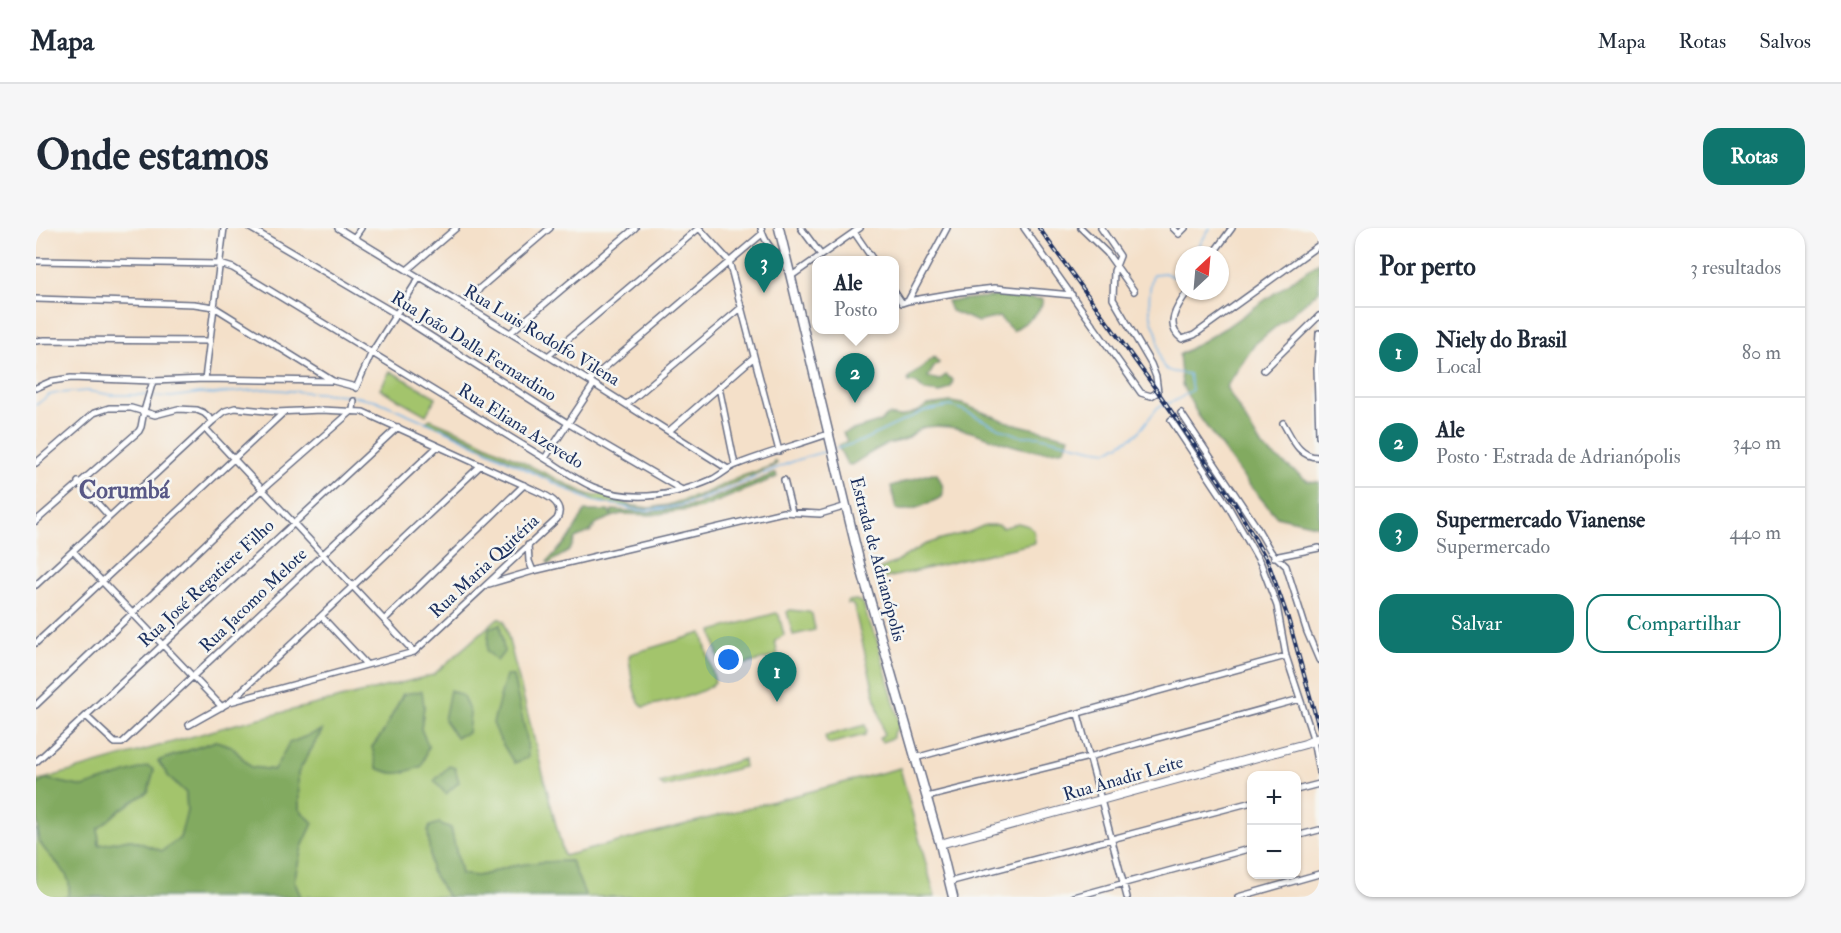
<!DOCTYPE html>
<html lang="pt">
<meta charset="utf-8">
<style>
:root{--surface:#fff;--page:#f6f6f7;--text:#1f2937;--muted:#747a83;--line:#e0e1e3;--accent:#0f766e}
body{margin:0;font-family:"IM FELL Double Pica",serif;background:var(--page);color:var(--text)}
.controls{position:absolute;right:18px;bottom:18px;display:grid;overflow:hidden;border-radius:12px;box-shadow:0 2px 4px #0004}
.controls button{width:54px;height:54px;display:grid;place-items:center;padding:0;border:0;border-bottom:2px solid var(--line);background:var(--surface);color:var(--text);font:30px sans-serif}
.compass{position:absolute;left:1139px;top:18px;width:54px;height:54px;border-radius:50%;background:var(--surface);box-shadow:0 2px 4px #0004;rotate:26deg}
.you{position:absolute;left:693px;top:432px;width:21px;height:21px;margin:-15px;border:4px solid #fff;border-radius:50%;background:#1a73e8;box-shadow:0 0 0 9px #1a73e833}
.badge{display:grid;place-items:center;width:39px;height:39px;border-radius:50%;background:var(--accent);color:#fff;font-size:20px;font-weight:700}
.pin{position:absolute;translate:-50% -50px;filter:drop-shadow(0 2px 3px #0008)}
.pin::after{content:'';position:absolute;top:32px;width:21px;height:18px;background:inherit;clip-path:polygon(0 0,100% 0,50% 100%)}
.popup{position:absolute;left:776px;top:28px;width:87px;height:78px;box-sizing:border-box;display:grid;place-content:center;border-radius:12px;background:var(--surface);filter:drop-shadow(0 2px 4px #0005);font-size:20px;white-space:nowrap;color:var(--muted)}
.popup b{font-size:22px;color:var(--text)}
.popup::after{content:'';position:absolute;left:50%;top:100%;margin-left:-12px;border:12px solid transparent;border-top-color:var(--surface)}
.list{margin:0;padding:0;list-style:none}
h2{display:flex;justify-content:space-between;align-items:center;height:78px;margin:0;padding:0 24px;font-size:26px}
h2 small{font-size:20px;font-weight:400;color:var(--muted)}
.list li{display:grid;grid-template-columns:39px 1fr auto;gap:18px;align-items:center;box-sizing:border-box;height:90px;padding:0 24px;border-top:2px solid var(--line)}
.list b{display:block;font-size:22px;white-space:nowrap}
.list p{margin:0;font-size:20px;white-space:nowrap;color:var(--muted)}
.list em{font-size:20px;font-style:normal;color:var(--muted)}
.actions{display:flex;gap:12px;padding:18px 24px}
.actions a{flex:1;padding:14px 0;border:2px solid var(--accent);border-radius:18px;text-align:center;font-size:21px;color:var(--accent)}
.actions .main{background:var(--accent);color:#fff}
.map{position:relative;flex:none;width:1283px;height:669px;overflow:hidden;border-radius:18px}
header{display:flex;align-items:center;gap:36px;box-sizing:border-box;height:84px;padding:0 30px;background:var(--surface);border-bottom:2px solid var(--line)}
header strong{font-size:28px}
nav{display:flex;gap:33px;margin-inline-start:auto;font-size:21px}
.intro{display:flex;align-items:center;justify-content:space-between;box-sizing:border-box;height:144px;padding:0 36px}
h1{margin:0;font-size:42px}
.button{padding:15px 27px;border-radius:18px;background:var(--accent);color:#fff;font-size:21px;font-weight:700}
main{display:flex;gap:36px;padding:0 36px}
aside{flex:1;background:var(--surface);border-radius:18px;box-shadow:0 2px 4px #0004}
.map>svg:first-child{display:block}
.green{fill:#a3c46c;stroke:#5f7a65;stroke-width:1.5;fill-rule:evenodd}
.forest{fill:#82aa60;stroke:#4e6c5f;stroke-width:1.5}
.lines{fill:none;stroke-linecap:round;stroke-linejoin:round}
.stream{stroke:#73b4e7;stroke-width:1.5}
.street-casing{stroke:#676d83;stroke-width:8}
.secondary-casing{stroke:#676d83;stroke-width:10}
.primary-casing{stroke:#676d83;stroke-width:11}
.street{stroke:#fff;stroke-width:5}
.secondary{stroke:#fff;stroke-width:8}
.primary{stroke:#fff;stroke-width:8}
.rail-casing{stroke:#1b2f5e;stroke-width:4}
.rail{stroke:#f6f6f2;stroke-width:1.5;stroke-dasharray:4.5;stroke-linecap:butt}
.labels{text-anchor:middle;stroke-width:5;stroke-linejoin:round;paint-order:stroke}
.street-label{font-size:18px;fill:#1b2f5e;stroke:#f6f6f2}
.district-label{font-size:24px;font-weight:bold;fill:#585886;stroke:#f6f6f2}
</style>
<header>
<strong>Mapa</strong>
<nav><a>Mapa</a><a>Rotas</a><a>Salvos</a></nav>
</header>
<div class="intro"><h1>Onde estamos</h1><a class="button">Rotas</a></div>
<main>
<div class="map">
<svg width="1283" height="669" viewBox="0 0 1283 669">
<rect width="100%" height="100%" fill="#f6f6f2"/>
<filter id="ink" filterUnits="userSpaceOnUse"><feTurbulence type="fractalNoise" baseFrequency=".0167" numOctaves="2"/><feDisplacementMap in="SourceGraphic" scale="12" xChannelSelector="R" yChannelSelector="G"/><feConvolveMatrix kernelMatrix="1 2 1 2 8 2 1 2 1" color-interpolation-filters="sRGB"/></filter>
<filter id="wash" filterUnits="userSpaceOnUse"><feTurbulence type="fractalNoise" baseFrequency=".008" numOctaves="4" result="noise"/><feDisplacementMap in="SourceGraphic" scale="24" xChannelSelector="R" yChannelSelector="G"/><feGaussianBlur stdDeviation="1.35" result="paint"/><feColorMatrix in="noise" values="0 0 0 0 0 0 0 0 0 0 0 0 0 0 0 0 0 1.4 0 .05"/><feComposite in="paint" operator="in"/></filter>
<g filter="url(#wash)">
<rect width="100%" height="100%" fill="#f4e0c9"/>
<!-- green -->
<path class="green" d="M354 143 400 169 390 187 344 161Z
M394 191 428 205 551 266 560 268 566 266 581 270 593 277 613 280 632 277 669 265 704 249 738 237 739 233 741 235C735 241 725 243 717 247 682 261 649 280 611 281 596 281 576 275 560 273L413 202 390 194Z
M982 295 993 298 998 303 999 315 846 351 843 341 858 335 888 317 905 311 933 304 949 297H962L967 300Z
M820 372 827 375 832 392 841 412 864 497 857 506V510L846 514 843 511 848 506 818 379 816 376H811L812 373Z
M754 382 773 384 776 386 779 402 757 407 751 384Z
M740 385 743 387 748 407 739 413 742 428 685 442 676 403Z
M462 390 468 393 528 628 864 540 899 669H550L535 633C514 633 492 635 472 639 451 644 449 651 425 646L415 601 395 643 412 669H265L258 653 266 619 277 595 263 581 262 545 286 503 253 515 239 542 215 539 195 518 180 513 122 533 133 549 150 565 151 583 144 610 126 623 93 611 63 618 62 601 84 582 62 555 47 559 10 551 0 558V553L200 496 397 447ZM367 466 388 478 385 501 392 518 336 519 348 503Z
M666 405 679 454C665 469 627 474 607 479 596 468 595 443 593 429L594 426Z
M829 497 831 502 829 507 793 516 790 513 789 508Z
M708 531V539L628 559 623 555Z
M0 600C1 605 2 611 4 615 13 632 42 645 31 669H0Z"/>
<!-- forest -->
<path class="forest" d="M1283 34V63L1219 116 1190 159 1226 219 1272 253 1283 254V298L1240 288 1210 253 1162 187 1146 157 1143 127 1189 100Z
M962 68 1007 71C1006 86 988 95 977 103L963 89 942 94 915 83 911 73Z
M898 129 903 135 898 139 892 149 903 152 910 147 917 152 915 159 905 165 889 163 880 155 873 154 872 151Z
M915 174 926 176 975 195 1033 209 1029 221C978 232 938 192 889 199 881 201 877 207 870 211 864 214 857 214 852 216 839 221 827 230 815 237L811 236 802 218 811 213 807 205 843 194 852 187 864 189 883 183 891 177Z
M740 245 741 249 666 280 616 287 585 286 576 289 561 295 554 304 539 310C534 329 524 325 513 336L511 334 534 309 549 283H573L575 287 576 282 615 284 660 277Z
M896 245 901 246C905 253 909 260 906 269 893 275 873 286 860 281L855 258Z
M464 396 468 424 461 433 451 423 453 400Z
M470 447 477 448 491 511 492 530 478 535 464 512 457 495Z
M414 462 427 468 434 485 432 505 420 509 408 492Z
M386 463 388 478 385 501 392 518 386 538C368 545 360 549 341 540L336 519 348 503 367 466Z
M286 502 262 545 263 581 277 595 266 619 258 653 265 669H31C42 645 12 632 4 614 0 597 0 575 0 558L10 551 47 559 112 538 118 542 112 564 84 582 62 601 63 617 93 611 126 623 144 610 151 583 150 565 133 549 122 533 180 513 195 518 215 539 238 542 253 515Z
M413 538 419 540 423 554 410 566 398 553Z
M403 595 415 600 425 646C449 651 451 644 472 639 492 635 514 633 535 633L550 669H412L395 643 392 603 394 598Z"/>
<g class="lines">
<!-- stream -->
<path class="stream" d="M1157 27 1174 0
M116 168 136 169 164 165 177 166 228 161 310 167 339 172 413 204 551 271C561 275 571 276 582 277 589 279 597 282 604 282 671 283 728 237 792 223
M0 177 13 167 22 165 52 163 76 167H111
M800 221 825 213 888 183 914 178 925 181 965 201 984 208H1002L1057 221 1072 223 1101 206 1122 179 1141 172 1156 162 1153 146C1144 144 1133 146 1127 138 1122 129 1123 120 1122 110 1121 104 1118 99 1116 93 1112 78 1113 61 1117 46L1129 45 1137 49 1148 38"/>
</g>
</g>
<g filter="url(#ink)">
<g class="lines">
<defs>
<path id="street" d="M214 0 360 86 533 196 646 262
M302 0 553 153 692 241
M663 0 693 33 743 223
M725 0C728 12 737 27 749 30
M765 0 785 27
M911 0 872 73 924 64 959 60 1036 67
M988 0 1105 165 1115 168 1122 164 1120 149 1115 136 1077 71 1078 43 1084 28 1065 0
M1045 0 1071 25 1098 63
M1137 0 1143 6 1149 0
M818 4 838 33
M318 10 325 0
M1176 27 1196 0
M0 33 184 36 197 40 518 236C530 244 543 253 557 259 597 276 638 268 677 251 685 247 692 240 700 237 730 225 761 217 792 206
M371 42 420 0
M754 49 824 0
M858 63 866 75 872 73
M1152 63C1142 77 1127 97 1146 111L1158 107 1283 17
M0 71 158 76 178 79 297 153 320 159
M431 79 444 60 514 0
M474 105 599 0
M1283 105 1281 140 1283 208
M0 113 8 112 174 113
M512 128 663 0
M1228 142 1283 88
M169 151 188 0
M553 153 726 6
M683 159 699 237
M0 160 16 153 35 150 117 153 169 151 295 153
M320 160 336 124 383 50
M591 176 706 79
M1145 185 1220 298 1235 324 1250 338 1271 404 1283 432
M1135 192 1192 278 1225 336 1241 378 1250 428 1276 507 1283 544
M1247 195C1256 210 1263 230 1283 229
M169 200 378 424
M633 203 718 129
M509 230 558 156
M0 235 58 185 73 180H95L119 187 142 181 161 182 168 185 177 193
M748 252 756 284
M42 254 73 288
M0 293 103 203 105 199 108 183 117 153
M492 317 493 333 497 343
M37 323 186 479
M1238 329 1283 320
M453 356 497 343 747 284 784 286 811 278
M0 357 177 193 189 183 199 180 240 184 285 182 327 184 492 259C504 265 531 273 521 291L378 424 194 474 153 497
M286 389 330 436
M348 392 488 257
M0 415 248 184
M195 473 444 238
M0 477 227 261 317 182 318 173
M1042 486 1091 669
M50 488 79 515H86L401 219
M879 530 1250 428
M0 534 362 199
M1260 562 1283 556
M891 569 1053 529 1264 471
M1260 608 1283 602
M913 654 1216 574
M1038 669 1216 620
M1202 669 1283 646"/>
<path id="secondary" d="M904 616 1269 516 1283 510"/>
<path id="primary" d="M743 0 825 340 904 616 917 669"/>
</defs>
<!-- street casing -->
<use href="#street" class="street-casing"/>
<!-- secondary casing -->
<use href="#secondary" class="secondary-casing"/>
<!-- primary casing -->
<use href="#primary" class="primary-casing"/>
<!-- street -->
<use href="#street" class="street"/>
<!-- secondary -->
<use href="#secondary" class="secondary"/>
<!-- primary -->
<use href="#primary" class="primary"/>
<defs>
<path id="rail" d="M1003 0 1122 164 1199 276 1232 334 1252 390 1283 500"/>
</defs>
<!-- rail casing -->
<use href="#rail" class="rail-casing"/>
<!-- rail -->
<use href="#rail" class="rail"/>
</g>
</g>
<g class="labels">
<!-- street labels -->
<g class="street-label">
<text transform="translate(506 107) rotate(31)" y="6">Rua Luis Rodolfo Vilena</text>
<text transform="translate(438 118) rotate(32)" y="6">Rua João Dalla Fernardino</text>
<text transform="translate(485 198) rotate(32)" y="6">Rua Eliana Azevedo</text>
<text transform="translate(842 331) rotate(75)" y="6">Estrada de Adrianópolis</text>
<text transform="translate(448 338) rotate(-43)" y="6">Rua Maria Quitéria</text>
<text transform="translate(170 355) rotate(-43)" y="6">Rua José Regatiere Filho</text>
<text transform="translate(217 372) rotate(-44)" y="6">Rua Jacomo Melote</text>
<text transform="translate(1087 550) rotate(-16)" y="6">Rua Anadir Leite</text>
</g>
<!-- district labels -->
<g class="district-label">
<text x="88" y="270">Corumbá</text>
</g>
</g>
</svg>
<div class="controls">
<button>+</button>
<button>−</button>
</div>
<svg class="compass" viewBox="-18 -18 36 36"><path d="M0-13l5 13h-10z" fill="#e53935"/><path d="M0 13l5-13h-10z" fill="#747a83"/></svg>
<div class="you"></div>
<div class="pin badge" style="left:741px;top:474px">1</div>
<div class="pin badge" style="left:819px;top:175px">2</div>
<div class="popup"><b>Ale</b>Posto</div>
<div class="pin badge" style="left:728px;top:65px">3</div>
</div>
<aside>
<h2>Por perto<small>3 resultados</small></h2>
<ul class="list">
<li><span class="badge">1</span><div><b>Niely do Brasil</b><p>Local</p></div><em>80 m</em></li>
<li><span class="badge">2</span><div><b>Ale</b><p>Posto · Estrada de Adrianópolis</p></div><em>340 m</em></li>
<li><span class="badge">3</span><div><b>Supermercado Vianense</b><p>Supermercado</p></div><em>440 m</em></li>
</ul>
<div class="actions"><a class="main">Salvar</a><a>Compartilhar</a></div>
</aside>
</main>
